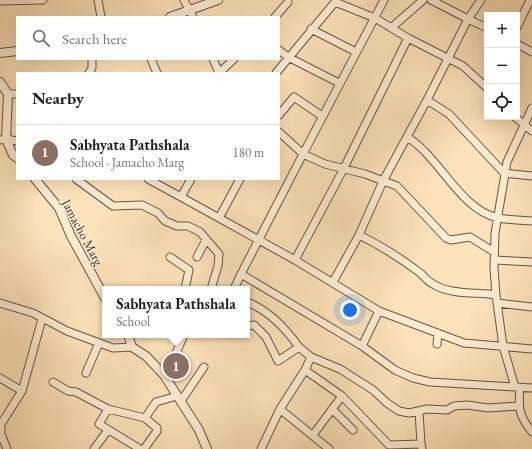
<!DOCTYPE html>
<meta charset="utf-8">
<style>
:root{--surface:#fff;--page:#f6f6f6;--text:#222;--muted:#767676;--line:#e0e0e0;--accent:#0b8043}
body{margin:0;font-family:"EB Garamond",serif;background:var(--page);color:var(--text)}
.controls{position:absolute;right:12px;top:12px;display:grid;overflow:hidden;border-radius:0px;box-shadow:0 4px 16px #0002}
.controls button{width:36px;height:36px;display:grid;place-items:center;padding:0;border:0;border-bottom:1px solid var(--line);background:var(--surface);color:var(--text);font:20px sans-serif}
.you{position:absolute;left:350px;top:310px;width:14px;height:14px;margin:-10px;border:3px solid #fff;border-radius:50%;background:#1a73e8;box-shadow:0 0 0 6px #1a73e833}
.badge{display:grid;place-items:center;width:26px;height:26px;border-radius:50%;background:var(--accent);color:#fff;font-size:13px;font-weight:700}
.pin{position:absolute;translate:-50% -50%;border:2px solid #fff;box-shadow:0 1px 4px #0006}
.popup{position:absolute;left:102px;top:286px;width:148px;height:52px;box-sizing:border-box;display:grid;place-content:center;border-radius:0px;background:var(--surface);filter:drop-shadow(0 1px 3px #0005);font-size:13px;white-space:nowrap;color:var(--muted)}
.popup b{font-size:15px;color:var(--text)}
.popup::after{content:'';position:absolute;left:50%;top:100%;margin-left:-8px;border:8px solid transparent;border-top-color:var(--surface)}
.list{margin:0;padding:0;list-style:none}
h2{display:flex;justify-content:space-between;align-items:center;height:52px;margin:0;padding:0 16px;font-size:17px}
h2 small{font-size:13px;font-weight:400;color:var(--muted)}
.list li{display:grid;grid-template-columns:26px 1fr auto;gap:12px;align-items:center;box-sizing:border-box;height:56px;padding:0 16px;border-top:1px solid var(--line)}
.list b{display:block;font-size:15px;white-space:nowrap}
.list p{margin:0;font-size:13px;white-space:nowrap;color:var(--muted)}
.list em{font-size:13px;font-style:normal;color:var(--muted)}
.icon{flex:none;width:22px;height:22px;fill:none;stroke:currentColor;stroke-width:2;stroke-linecap:round;stroke-linejoin:round}
.map{position:relative;flex:none;width:532px;height:449px;overflow:hidden}
.search{position:absolute;background:var(--surface);box-shadow:0 4px 16px #0002;left:16px;top:16px;width:264px;height:44px;display:flex;align-items:center;gap:10px;box-sizing:border-box;padding:0 14px;border-radius:0px;color:var(--muted);font-size:15px}
.panel{position:absolute;background:var(--surface);box-shadow:0 4px 16px #0002;left:16px;top:72px;width:264px;height:108px;border-radius:0px}
.map>svg:first-child{display:block}
.lines{fill:none;stroke-linecap:round;stroke-linejoin:round}
.minor-casing{stroke:#645646;stroke-width:9}
.tertiary-casing{stroke:#645646;stroke-width:10}
.minor{stroke:#feecd2;stroke-width:7}
.tertiary{stroke:#feecd2;stroke-width:8}
.labels{text-anchor:middle;stroke-width:3;stroke-linejoin:round;paint-order:stroke}
.street-label{font-size:13px;fill:#31281f;stroke:#feecd2}
</style>
<div class="map">
<svg width="532" height="449" viewBox="0 0 532 449">
<rect width="100%" height="100%" fill="#fee2b9"/>
<filter id="stains"><feTurbulence type="fractalNoise" baseFrequency=".005" numOctaves="4"/><feColorMatrix values="0 0 0 0 .2 0 0 0 0 .09 0 0 0 0 .02 0 0 0 .5 -.17"/></filter>
<radialGradient id="worn" r=".72"><stop offset=".6" stop-color="#630" stop-opacity="0"/><stop offset="1" stop-color="#630" stop-opacity=".3"/></radialGradient>
<g class="lines">
<defs>
<path id="minor" d="M98 0 101 17
M184 0 193 17
M384 0 303 154 325 164 365 174 397 186 446 238 451 240 470 237 494 252
M481 0 468 19 487 28
M0 1 43 0
M275 17 288 2
M517 27 530 0
M391 28 423 0
M311 29 356 52
M517 44 532 52
M279 50 288 57 339 83
M151 59 157 73
M213 59 219 73
M89 73 92 68V59
M219 73 234 59
M276 73 335 2 375 18 408 38 463 66 487 88
M8 94H17
M427 100 449 114 504 173 532 176
M532 108 507 162 495 233 494 268 496 295 503 346 515 387 532 388
M279 115 294 97 322 116
M515 117 532 131
M279 132 303 154 241 274 362 346 395 370 413 378 430 382 515 387
M407 137C440 157 460 210 498 218 509 220 521 220 532 221
M0 140 6 139 17 141
M76 179 113 206 142 205 158 213 165 221 177 226H188L200 232 219 254 218 266 211 289
M148 179 181 197
M191 179 181 197 219 218
M240 179 219 218 295 260 379 311 464 343 532 349
M359 235C380 245 400 258 419 272 424 276 427 281 433 284 450 295 476 292 496 295
M170 257 189 270 185 289
M197 257 206 240
M295 260 343 170 408 38
M494 260 532 262
M333 282 359 235 383 181 427 100 468 19 431 0
M234 289 241 274
M247 302C268 310 286 329 299 347
M0 303 33 313 67 331 113 348 132 347
M497 303 532 307
M247 326 254 325 266 337 278 361 299 347 311 357 340 369 373 390 387 403 399 411 409 413 427 409 447 410 454 406 467 405 488 408 519 406
M437 344 438 333
M362 346 379 311
M305 370 342 396 313 435
M86 373 99 343
M164 375 170 367 184 335
M0 378 22 391
M53 382 68 391 76 392 108 409 145 418 157 428V431L144 449
M520 388C518 408 519 416 532 432
M342 396 389 445 421 444 422 449
M181 401 204 367
M108 409 99 424 140 449
M280 409 305 370 311 357
M332 409 353 430
M419 411 421 444
M145 418 156 402 177 396
M7 449 1 434V424L22 391 42 319
M94 449 108 430
M261 449 280 409 329 449"/>
<path id="tertiary" d="M170 17 218 0
M0 53 17 51
M0 82 8 94 6 139 13 155 17 158
M35 179 59 208 71 236 105 298
M128 335 132 347 146 356 164 375 199 430 207 449"/>
</defs>
<!-- minor casing -->
<use href="#minor" class="minor-casing"/>
<!-- tertiary casing -->
<use href="#tertiary" class="tertiary-casing"/>
<!-- minor -->
<use href="#minor" class="minor"/>
<!-- tertiary -->
<use href="#tertiary" class="tertiary"/>
</g>
<g class="labels">
<!-- street labels -->
<g class="street-label">
<text transform="translate(83 232) rotate(62)" y="5">Jamacho Marg</text>
</g>
</g>
<rect width="100%" height="100%" filter="url(#stains)"/>
<rect width="100%" height="100%" fill="url(#worn)"/>
</svg>
<div class="controls">
<button>+</button>
<button>−</button>
<button><svg class="icon" aria-label="locate" viewBox="0 0 24 24"><circle cx="12" cy="12" r="6"/><path d="M12 2v4M12 18v4M2 12h4M18 12h4"/></svg></button>
</div>
<div class="you"></div>
<div class="pin badge" style="left:176px;top:366px;background:#8d6e63">1</div>
<div class="popup"><b>Sabhyata Pathshala</b>School</div>
<div class="search"><svg class="icon" aria-label="search" viewBox="0 0 24 24"><circle cx="10" cy="10" r="6"/><path d="M15 15l6 6"/></svg>Search here</div>
<section class="panel">
<h2>Nearby<small></small></h2>
<ul class="list">
<li><span class="badge" style="background:#8d6e63">1</span><div><b>Sabhyata Pathshala</b><p>School · Jamacho Marg</p></div><em>180 m</em></li>
</ul>
</section>
</div>
